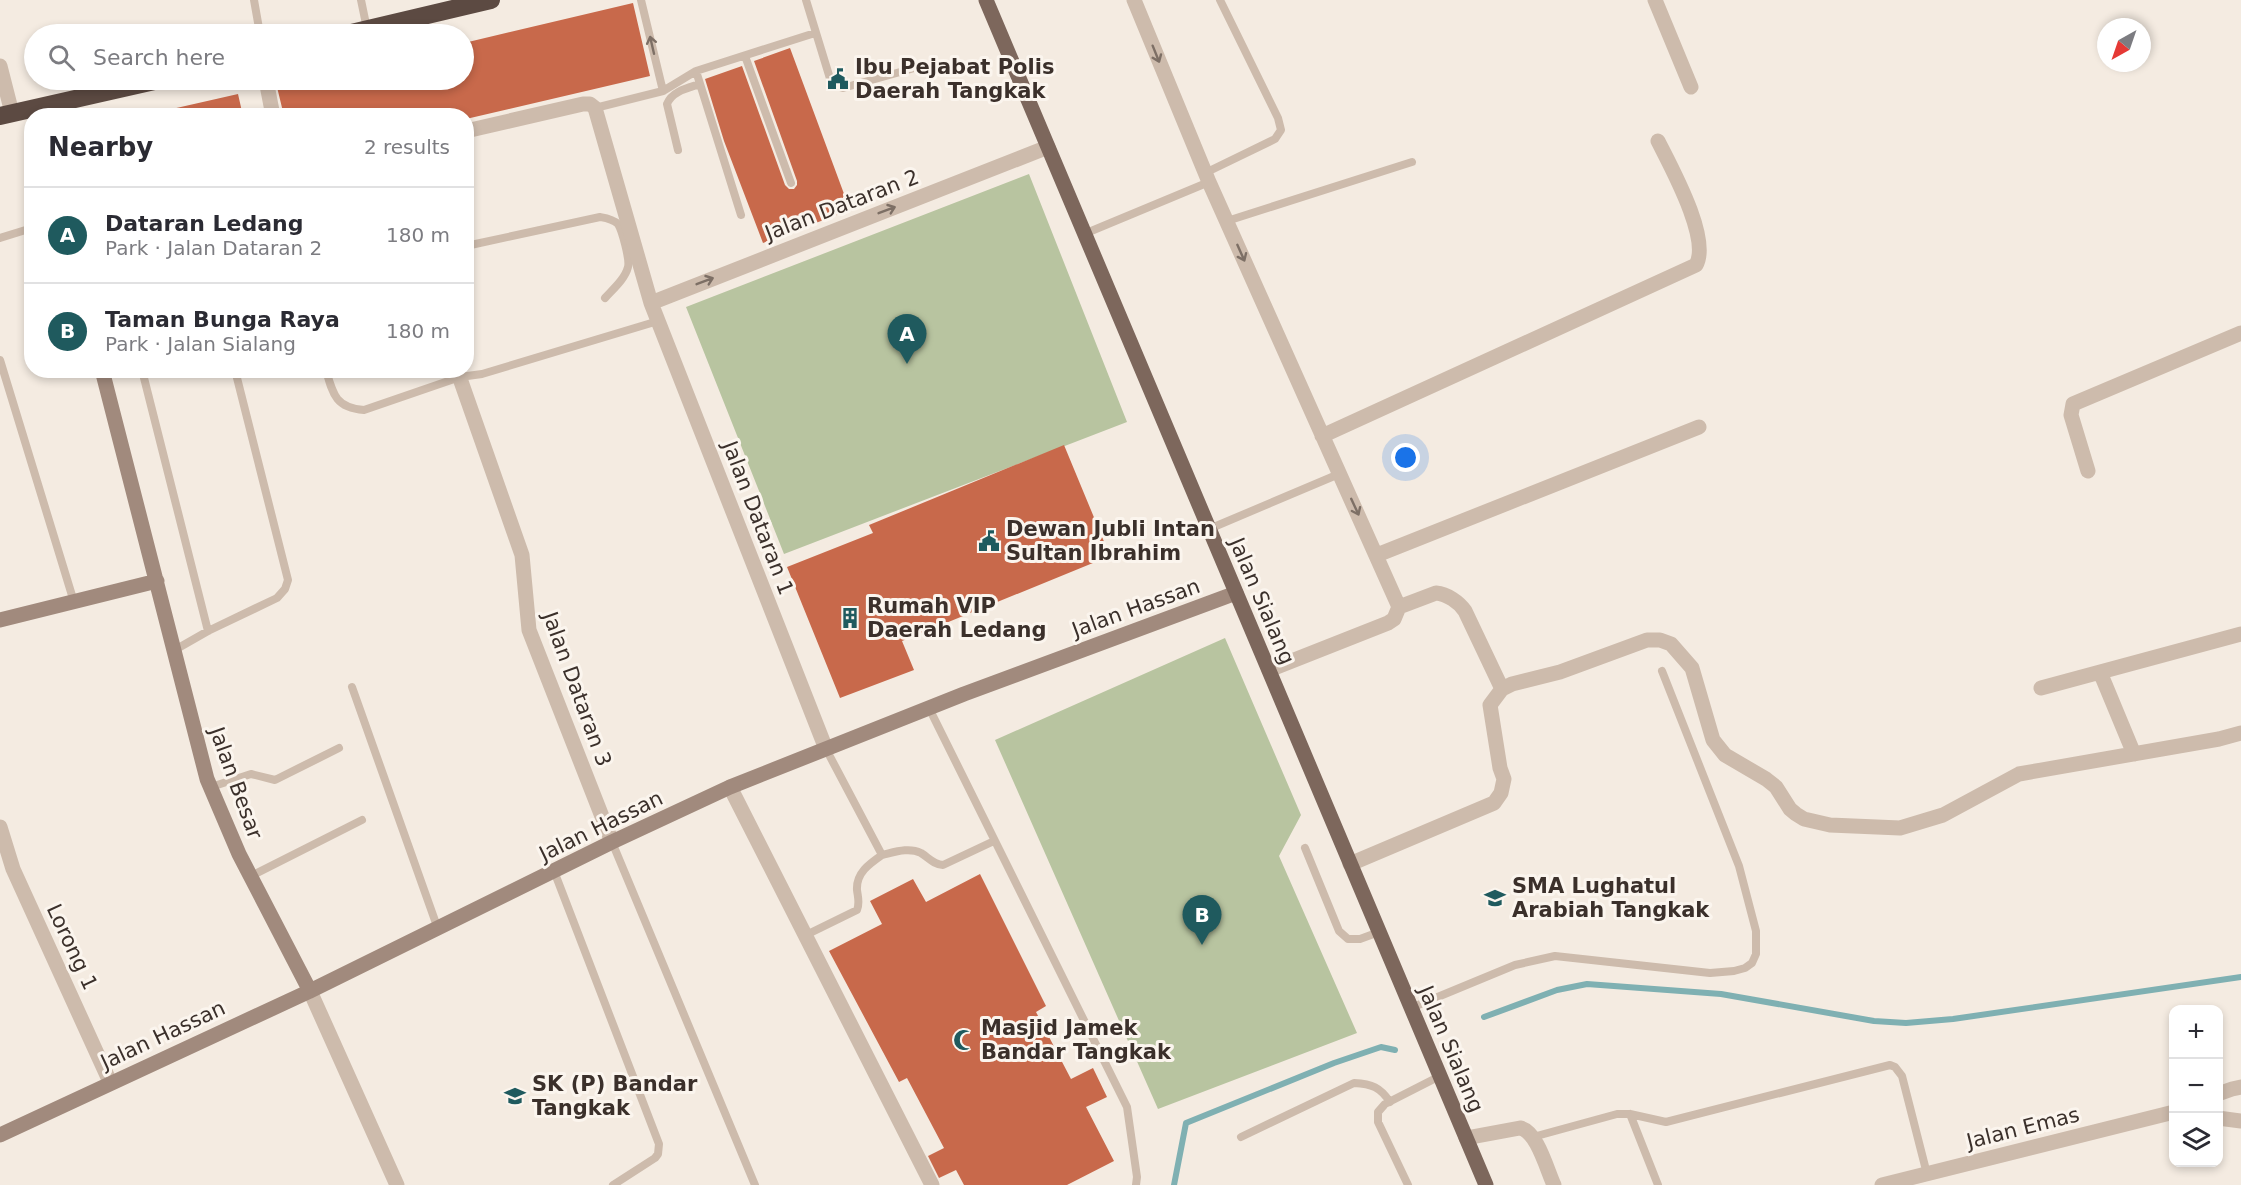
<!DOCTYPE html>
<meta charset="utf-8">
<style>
:root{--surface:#fff;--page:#f7f7f7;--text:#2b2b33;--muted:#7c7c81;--line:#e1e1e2;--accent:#1f5a5e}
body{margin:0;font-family:"DejaVu Sans",sans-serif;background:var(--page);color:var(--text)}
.controls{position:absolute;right:18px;bottom:18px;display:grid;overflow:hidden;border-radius:12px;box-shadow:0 3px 9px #0003}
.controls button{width:54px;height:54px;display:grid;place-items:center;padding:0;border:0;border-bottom:2px solid var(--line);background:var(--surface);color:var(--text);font:30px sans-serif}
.compass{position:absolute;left:2097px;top:18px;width:54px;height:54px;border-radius:50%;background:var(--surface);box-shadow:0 3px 9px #0003;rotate:220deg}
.you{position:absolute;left:1406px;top:458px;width:21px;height:21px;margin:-15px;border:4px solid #fff;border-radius:50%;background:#1a73e8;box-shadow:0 0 0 9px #1a73e833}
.badge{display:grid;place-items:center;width:39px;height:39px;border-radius:50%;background:var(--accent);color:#fff;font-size:20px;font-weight:700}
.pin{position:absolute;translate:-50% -50px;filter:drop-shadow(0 2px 3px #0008)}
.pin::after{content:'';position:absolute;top:32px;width:21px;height:18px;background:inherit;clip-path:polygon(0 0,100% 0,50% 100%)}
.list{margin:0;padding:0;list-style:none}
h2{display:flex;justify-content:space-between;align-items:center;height:78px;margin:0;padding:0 24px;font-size:26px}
h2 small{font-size:20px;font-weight:400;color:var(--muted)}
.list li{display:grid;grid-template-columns:39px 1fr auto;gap:18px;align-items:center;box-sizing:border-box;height:96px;padding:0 24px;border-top:2px solid var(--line)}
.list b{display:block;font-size:22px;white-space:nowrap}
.list p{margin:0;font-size:20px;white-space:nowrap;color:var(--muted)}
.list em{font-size:20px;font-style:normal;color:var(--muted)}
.icon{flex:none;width:33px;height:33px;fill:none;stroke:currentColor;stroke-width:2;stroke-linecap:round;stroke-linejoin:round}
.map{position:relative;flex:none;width:2241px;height:1185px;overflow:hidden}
.search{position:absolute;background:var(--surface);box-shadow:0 3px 9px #0003;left:24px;top:24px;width:450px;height:66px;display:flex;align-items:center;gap:15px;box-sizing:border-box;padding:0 21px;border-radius:33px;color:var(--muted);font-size:22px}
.panel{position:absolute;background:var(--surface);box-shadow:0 3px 9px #0003;left:24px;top:108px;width:450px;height:270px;border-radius:24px}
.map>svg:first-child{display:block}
.green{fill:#b8c4a0}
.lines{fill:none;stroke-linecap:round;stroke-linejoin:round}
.stream{stroke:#7fb0b2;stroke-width:6}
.building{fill:#c8694b}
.lane{stroke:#cdbbac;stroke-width:8}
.street{stroke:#cdbbac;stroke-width:15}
.secondary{stroke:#a18a7d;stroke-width:15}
.primary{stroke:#7d675c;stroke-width:15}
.highway{stroke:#5c4a42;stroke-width:18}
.oneway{stroke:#7d6f65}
.labels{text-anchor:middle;stroke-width:6;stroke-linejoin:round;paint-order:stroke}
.poi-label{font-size:21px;font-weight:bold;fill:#3b302b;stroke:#fbf5ee;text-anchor:start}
.street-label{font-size:21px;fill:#3b302b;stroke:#fbf5ee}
</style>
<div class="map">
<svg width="2241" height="1185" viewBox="0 0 2241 1185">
<rect width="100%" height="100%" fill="#f4ebe1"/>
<!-- green -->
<path class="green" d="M1029 174 1127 422 784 554 686 307Z
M1225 638 1301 815 1279 856 1357 1033 1158 1109 995 740Z"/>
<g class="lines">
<!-- stream -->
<path class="stream" d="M1484 1017 1557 990 1587 984 1721 994 1874 1021 1906 1023 1953 1019 2241 977
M1174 1185 1186 1123 1334 1063 1381 1047 1395 1050"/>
</g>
<!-- building -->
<path class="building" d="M633 3 650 76 466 119V116H284L277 87 309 80H464V43Z
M790 48 850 210 763 243 724 141 705 79 742 66 785 185 789 189H794L797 185V181L754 61Z
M238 94 243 116H173L172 109Z
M1064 445 1110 556 902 641 914 670 840 698 787 567 873 533 869 525Z
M980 874 1046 1006 1036 1012 1071 1079 1093 1068 1107 1097 1086 1107 1114 1161 1067 1185H964L956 1170 939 1178 928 1156 944 1148 907 1078 899 1082 829 951 882 924 870 901 913 879 926 902Z"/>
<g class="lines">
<!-- lane -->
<path class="lane" d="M254 0 260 34
M361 0 367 29
M641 0 663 91
M806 0 832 85 843 88 918 67
M745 56 791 183
M696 71 741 215
M595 108 663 91 696 71 815 33
M678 150 667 104C672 91 688 88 700 84
M1205 173 1275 139 1281 130 1278 118 1220 0
M1227 221 1412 162
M1084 234 1209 182
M0 238 32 228
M466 246 600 217C606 218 613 219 618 224 622 230 630 260 628 267 625 279 613 289 605 298
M0 360 74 602
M142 370 208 631
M326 370C333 395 336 408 364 410L460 377 482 374 658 321
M1209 529 1339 474
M173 651 208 631 277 598 285 589 288 580 235 370
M352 687 438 929
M929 708 1127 1107 1137 1177 1136 1185
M826 749 882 855C895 852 909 847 921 853 929 858 933 864 943 865L994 841
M211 787 251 774 275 780 339 748
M612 842 755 1185
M1305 848 1339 931 1348 939H1360L1379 932
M554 871 659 1144 658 1154 655 1158 613 1185
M251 876 362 820
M806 935 857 910C860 903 858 898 857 890 856 873 869 864 882 855
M1411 1008 1515 965 1555 956 1710 973 1734 971 1745 968 1752 963 1756 954V931L1739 866 1662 671
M1630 1114 1658 1185
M1241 1137 1354 1083C1372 1084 1380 1087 1390 1102
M1533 1137 1617 1114H1630L1666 1122 1890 1065 1895 1067 1902 1076 1927 1174
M1408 1185 1378 1122V1112L1385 1104 1440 1076"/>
<!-- street -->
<path class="street" d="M1134 0 1209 182 1399 607 1394 619 1388 623 1269 670
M1655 0 1691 87
M0 66 12 113
M266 80 273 116
M466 131 583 104H590L595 108 651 303 826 749
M651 303 1048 147
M457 370 522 555 529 630 612 842
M1322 436 1696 265C1711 239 1671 167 1658 141
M2088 471 2071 415 2073 404 2241 333
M1377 555 1699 427
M1399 607 1436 593C1447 594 1459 602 1465 611L1502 689
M2100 672 2134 754
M2041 688 2241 634
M730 787 932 1185
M0 827 13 869 110 1082
M1350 864 1494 803 1501 793 1504 779 1500 768 1490 705 1502 689 1512 684 1560 672 1647 640H1660L1671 644 1692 668 1713 740 1725 755 1766 779 1776 787 1790 809 1796 814 1804 819 1830 825 1900 828 1943 815 2019 774 2219 739 2241 733
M310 991 397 1185
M2218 1094 2232 1089 2241 1087
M2218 1118 2241 1121
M1466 1138 1520 1128C1537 1131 1547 1170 1554 1185
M1882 1185 2174 1112"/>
<!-- secondary -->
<path class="secondary" d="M102 370 207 779 239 854 310 991
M0 620 157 581
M0 1135 310 991 612 842 730 787 964 694 1236 593"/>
<!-- primary -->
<path class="primary" d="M986 0 1486 1185"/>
<!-- highway -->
<path class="highway" d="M347 34 491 0
M0 116 159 80"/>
</g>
<!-- one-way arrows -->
<defs><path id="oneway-shaft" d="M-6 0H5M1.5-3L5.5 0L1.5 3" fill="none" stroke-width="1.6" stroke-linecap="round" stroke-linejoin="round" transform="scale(1.5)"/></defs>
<g class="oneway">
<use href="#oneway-shaft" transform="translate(652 45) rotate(-103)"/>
<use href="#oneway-shaft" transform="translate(1156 54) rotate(68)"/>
<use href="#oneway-shaft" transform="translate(887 210) rotate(-21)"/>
<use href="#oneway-shaft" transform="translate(1241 253) rotate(66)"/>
<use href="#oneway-shaft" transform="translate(705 281) rotate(-21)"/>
<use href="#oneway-shaft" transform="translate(1355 507) rotate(65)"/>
</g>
<!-- icons -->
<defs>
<symbol id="civic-bare" viewBox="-9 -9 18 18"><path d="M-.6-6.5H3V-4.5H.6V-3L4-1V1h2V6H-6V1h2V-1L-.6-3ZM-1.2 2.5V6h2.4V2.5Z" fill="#1f5a5e" stroke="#fbf5ee" stroke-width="2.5" paint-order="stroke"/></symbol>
<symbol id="building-bare" viewBox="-9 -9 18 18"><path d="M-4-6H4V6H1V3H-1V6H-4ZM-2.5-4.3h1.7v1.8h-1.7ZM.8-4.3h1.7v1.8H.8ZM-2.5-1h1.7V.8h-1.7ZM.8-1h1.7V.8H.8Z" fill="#1f5a5e" stroke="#fbf5ee" stroke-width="2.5" paint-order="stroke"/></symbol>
<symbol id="school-bare" viewBox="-9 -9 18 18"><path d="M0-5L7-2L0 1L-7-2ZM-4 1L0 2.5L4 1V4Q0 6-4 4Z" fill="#1f5a5e" stroke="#fbf5ee" stroke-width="2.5" paint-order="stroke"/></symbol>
<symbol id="mosque-bare" viewBox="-9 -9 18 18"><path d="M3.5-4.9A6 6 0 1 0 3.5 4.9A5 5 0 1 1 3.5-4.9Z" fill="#1f5a5e" stroke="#fbf5ee" stroke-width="2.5" paint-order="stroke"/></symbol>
</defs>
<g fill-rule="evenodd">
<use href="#civic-bare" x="823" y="64" width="30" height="30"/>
<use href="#civic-bare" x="974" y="526" width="30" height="30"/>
<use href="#building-bare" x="835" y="603" width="30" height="30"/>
<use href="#school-bare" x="1480" y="883" width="30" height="30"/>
<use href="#mosque-bare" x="949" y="1025" width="30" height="30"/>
<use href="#school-bare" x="500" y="1081" width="30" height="30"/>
</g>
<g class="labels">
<!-- poi labels -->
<g class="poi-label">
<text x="855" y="74">Ibu Pejabat Polis<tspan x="855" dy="24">Daerah Tangkak</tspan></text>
<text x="1006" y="536">Dewan Jubli Intan<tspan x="1006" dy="24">Sultan Ibrahim</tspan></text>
<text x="867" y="613">Rumah VIP<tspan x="867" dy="24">Daerah Ledang</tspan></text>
<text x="1512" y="893">SMA Lughatul<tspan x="1512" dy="24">Arabiah Tangkak</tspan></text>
<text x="981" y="1035">Masjid Jamek<tspan x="981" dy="24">Bandar Tangkak</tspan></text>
<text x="532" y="1091">SK (P) Bandar<tspan x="532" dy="24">Tangkak</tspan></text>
</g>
<!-- street labels -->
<g class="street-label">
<text transform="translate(842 205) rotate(-21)" y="7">Jalan Dataran 2</text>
<text transform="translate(758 518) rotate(69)" y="7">Jalan Dataran 1</text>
<text transform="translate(1262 601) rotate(67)" y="7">Jalan Sialang</text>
<text transform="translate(1136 608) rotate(-20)" y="7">Jalan Hassan</text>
<text transform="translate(577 689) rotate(70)" y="7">Jalan Dataran 3</text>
<text transform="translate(236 783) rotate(70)" y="7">Jalan Besar</text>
<text transform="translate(601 826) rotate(-26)" y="7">Jalan Hassan</text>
<text transform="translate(72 947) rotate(65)" y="7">Lorong 1</text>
<text transform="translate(163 1035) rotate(-25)" y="7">Jalan Hassan</text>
<text transform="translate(1451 1049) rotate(67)" y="7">Jalan Sialang</text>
<text transform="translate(2023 1128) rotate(-14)" y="7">Jalan Emas</text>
</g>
</g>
</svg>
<div class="controls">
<button>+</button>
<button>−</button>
<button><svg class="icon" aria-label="layers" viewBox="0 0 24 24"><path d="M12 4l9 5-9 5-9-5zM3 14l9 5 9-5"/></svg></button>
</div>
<svg class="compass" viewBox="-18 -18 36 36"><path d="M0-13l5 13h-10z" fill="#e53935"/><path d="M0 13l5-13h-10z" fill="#7c7c81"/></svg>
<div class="you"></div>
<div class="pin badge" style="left:907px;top:364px">A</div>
<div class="pin badge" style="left:1202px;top:945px">B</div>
<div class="search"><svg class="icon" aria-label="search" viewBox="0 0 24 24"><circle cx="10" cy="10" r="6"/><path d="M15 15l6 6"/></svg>Search here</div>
<section class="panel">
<h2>Nearby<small>2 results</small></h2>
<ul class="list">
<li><span class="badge">A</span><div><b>Dataran Ledang</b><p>Park · Jalan Dataran 2</p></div><em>180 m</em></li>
<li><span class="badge">B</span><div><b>Taman Bunga Raya</b><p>Park · Jalan Sialang</p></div><em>180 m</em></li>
</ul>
</section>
</div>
